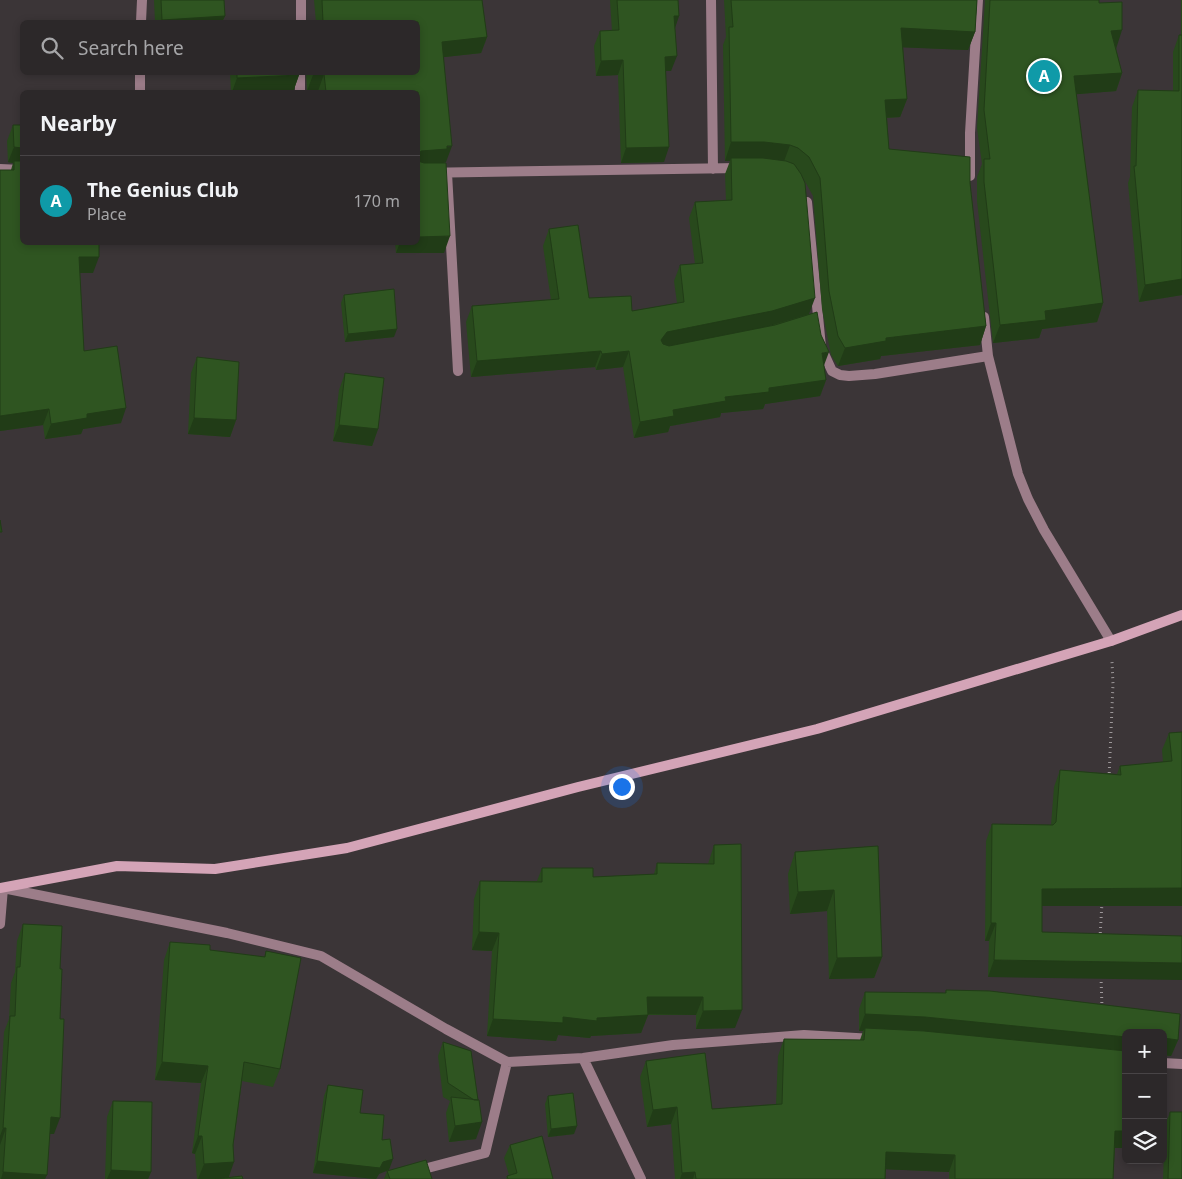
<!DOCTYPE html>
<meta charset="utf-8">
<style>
:root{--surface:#2c2829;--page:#383435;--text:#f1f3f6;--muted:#a6a6a8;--line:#484446;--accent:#db2777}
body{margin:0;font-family:"Noto Sans",sans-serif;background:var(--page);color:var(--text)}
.controls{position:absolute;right:15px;bottom:15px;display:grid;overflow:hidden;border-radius:8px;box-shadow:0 2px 8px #0003}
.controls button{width:45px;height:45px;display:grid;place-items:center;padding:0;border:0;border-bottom:1px solid var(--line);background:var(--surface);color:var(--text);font:25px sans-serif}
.you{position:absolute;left:621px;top:786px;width:18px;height:18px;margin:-12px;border:4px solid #fff;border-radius:50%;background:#1a73e8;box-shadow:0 0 0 8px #1a73e833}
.badge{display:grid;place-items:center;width:32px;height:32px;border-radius:50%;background:var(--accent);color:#fff;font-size:16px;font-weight:700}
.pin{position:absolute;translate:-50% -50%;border:2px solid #fff;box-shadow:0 1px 5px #0006}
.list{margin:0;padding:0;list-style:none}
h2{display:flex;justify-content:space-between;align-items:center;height:65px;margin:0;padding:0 20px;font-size:21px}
h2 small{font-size:16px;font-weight:400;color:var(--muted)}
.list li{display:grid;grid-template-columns:32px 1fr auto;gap:15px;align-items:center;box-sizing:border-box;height:90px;padding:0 20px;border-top:1px solid var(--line)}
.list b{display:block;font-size:19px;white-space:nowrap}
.list p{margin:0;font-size:16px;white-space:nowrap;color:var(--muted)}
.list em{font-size:16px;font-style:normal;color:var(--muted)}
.icon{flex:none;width:28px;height:28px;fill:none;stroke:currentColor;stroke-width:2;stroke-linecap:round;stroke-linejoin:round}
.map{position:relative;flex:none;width:1182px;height:1179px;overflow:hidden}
.search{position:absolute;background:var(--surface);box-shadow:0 2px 8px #0003;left:20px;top:20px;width:400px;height:55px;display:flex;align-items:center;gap:12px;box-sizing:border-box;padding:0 18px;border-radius:8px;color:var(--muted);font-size:19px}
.panel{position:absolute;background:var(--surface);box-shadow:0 2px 8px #0003;left:20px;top:90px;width:400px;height:155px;border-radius:8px}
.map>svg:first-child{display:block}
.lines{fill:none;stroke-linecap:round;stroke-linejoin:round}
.path{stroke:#9d989a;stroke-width:3;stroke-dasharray:1 4;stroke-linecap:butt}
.street{stroke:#9c7d89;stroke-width:10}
.secondary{stroke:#d4a4b7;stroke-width:10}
.wall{fill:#28491c}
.shaded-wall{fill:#213c17}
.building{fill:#2f5521;stroke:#213c17}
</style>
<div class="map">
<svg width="1182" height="1179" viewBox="0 0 1182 1179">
<rect width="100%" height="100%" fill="#3b3537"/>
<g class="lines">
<!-- path -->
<path class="path" d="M1109 778 1113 684 1112 662
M1100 938 1102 902
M1101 977 1102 1008"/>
<!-- street -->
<path class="street" d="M711 0 713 169
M141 22 142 0
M301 22V0
M140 92V72
M300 92V72
M0 169 22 170
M418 173 739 168
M447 173 458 371
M970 176V133L978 0
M807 202 821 347 832 371 840 375 849 376 875 374 988 356
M984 317 988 356 1018 474 1028 499 1044 530 1111 641
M0 924 3 888 227 933 321 956 446 1029 507 1062 583 1058 673 1045 804 1035 873 1039
M583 1058 641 1179
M1163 1063 1182 1064
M416 1171 485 1153 507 1062"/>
<!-- secondary -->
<path class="secondary" d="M0 888 117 866 215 869 347 848 578 787 817 729 1111 641 1182 615"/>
</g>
<!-- wall -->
<path class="wall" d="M154 0H224L225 16 222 22H155Z
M314 0H482L487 37 481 53 444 57 446 162 442 163 444 253H396L395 242H418V92H318V91H307L306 72H418V22H316Z
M610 0H678L679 16 675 27 671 71H666L664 162 621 163 618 75 596 76 594 46 600 31H612Z
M724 0H977L975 32 968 50 903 47 907 99 900 117 887 118 889 149 970 183 986 326 980 345 881 356 880 359 838 366 831 355 822 309 813 196 802 176 809 314 824 366 826 380 820 396 765 404 763 409 721 413 720 417 670 426 668 432 634 438 623 367 596 370 595 367 471 377 466 322 472 306 551 300 543 246 549 229 589 298 632 311 677 303 674 281 680 265 695 264 689 218 695 202 726 201 725 174 730 161H725L723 45 726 37Z
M985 0H1099V3L1116 48 1122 73 1116 91 1076 94 1103 303 1097 322 1042 329 1039 338 993 343 977 201V177L982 164 977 128Z
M1181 0H1182V295L1139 302 1128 183 1130 177 1132 107 1138 90 1173 91V52L1179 35H1181Z
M230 72H299V75L293 92H231Z
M13 125 22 242 93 273H80L84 351 121 423 83 429 81 434 45 439 43 425 0 431V170H11L13 163 8 162 7 141Z
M344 295 394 337 345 342 341 303Z
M197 357 236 420 230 437 188 434 191 373Z
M345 373 378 429 372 446 333 441 339 390Z
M1182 732V906H1042L988 977 989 941H985L986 841 992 824 1051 825 1054 787 1060 770 1117 774 1120 766 1163 762 1162 750 1169 733Z
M714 845 735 1028 696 1029V1015H648L641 1033 591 1036 590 1038 558 1035 556 1041 487 1036 492 951 472 950 474 899 480 881H537L542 868 593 877 654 874 657 863 708 864Z
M878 846 882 957 874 978 829 979 827 911 790 914 788 874 795 852Z
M23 924 54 1134H49L45 1179H0V1098L4 1032 9 1019 11 983 15 972 17 941Z
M170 942 210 950 264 957 266 951 280 1069 273 1087 242 1081 229 1177 243 1179H197L195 1154 192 1153 201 1083 155 1080 164 960Z
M946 990 990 991 1180 1014 1178 1040 1171 1056 1163 1055V1033H1126V1148H1115L1113 1179H949V1172L886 1169 885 1179H675L671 1124 647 1127 640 1077 646 1061 705 1053 712 1109 776 1104 778 1056 784 1039 860 1040 863 1031H859V1009L865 992 945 993Z
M443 1042 471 1051 476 1139 449 1142 446 1113 450 1101 443 1097 438 1056Z
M328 1085 360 1113 379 1174 376 1179 313 1173 324 1096Z
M548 1096 574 1134 548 1137 545 1104Z
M113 1101 151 1172 148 1179H105L107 1117Z
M1170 1112 1182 1179H1163L1165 1126Z
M510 1145 553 1179H506L507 1176 509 1175 504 1158Z
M387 1171 432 1179H384Z"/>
<!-- shaded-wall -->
<path class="shaded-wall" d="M225 16 222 22H161L162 20Z
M674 16H679L674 31Z
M901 28 975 32 968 50 894 47Z
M1122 30 1116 49 1111 31Z
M487 37 481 53 436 58 442 42Z
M677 56 671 71H660L665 57Z
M623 60 618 75 596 76 601 61Z
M1122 73 1116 91 1067 95 1074 76Z
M324 74 318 91H307L313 75Z
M299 75 293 92H232L237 78Z
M907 99 900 117 879 118 885 100Z
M731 142H764L790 145 783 164 731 158 730 161H725Z
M452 146 446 162 443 163 441 166 418 167V156L421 151Z
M14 147 22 148V164L14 161 13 163 8 162Z
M669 147 664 162 621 163 626 148Z
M450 236 444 253H396L400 242H418V237Z
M169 242H207L206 245Z
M79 257H99L93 273H73Z
M1182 279V295L1139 302 1145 285Z
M815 298 809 314 766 327 661 348V340L667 332Z
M1103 303 1097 322 1042 329 1039 338 993 343 1000 325 1045 311Z
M986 326 980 345 881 356 880 359 838 366 845 348 886 338Z
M397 329 394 337 345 342 348 334Z
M601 351 595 367 471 377 477 361Z
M629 351 623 367 596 370 602 354Z
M829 352 823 368 822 353Z
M826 380 820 396 765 404 763 409 721 413 720 417 670 426 668 432 634 438 640 422 673 410 725 397 769 388Z
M126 408 121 423 83 429 81 434 45 439 51 424 87 414Z
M49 409 43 425 0 431V416Z
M194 418 236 420 230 437 188 434Z
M339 425 378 429 372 446 333 441Z
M1182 888V906H1036L1042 889Z
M834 890 827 911 790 914 798 892Z
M991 923H996L989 941H985Z
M479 932 499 933 492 951 472 950Z
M882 957 874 978 829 979 837 958Z
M994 960 1182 963V980L988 977Z
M647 997H703L696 1015 640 1014Z
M742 1010 735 1028 696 1029 703 1011Z
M865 1014 925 1017 1126 1037V1054L865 1028 863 1031H859Z
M648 1015 641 1033 591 1036 590 1038 558 1035 556 1041 487 1036 493 1019 563 1017 597 1018Z
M1163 1038 1178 1040 1171 1056 1163 1055Z
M162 1062 208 1066 201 1083 155 1080Z
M677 1107 671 1124 647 1127 653 1110Z
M51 1117 60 1118 54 1134H45Z
M482 1122 476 1139 449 1142 455 1126Z
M577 1126 574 1134 548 1137 551 1129Z
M3 1128H6L0 1145V1136Z
M1115 1131H1126V1148H1109Z
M198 1136H202L195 1154 192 1153Z
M886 1152 955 1155 949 1172 880 1169Z
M393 1159 389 1170 379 1174 376 1179 313 1173 317 1161 383 1162Z
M234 1162 228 1179H198L204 1164Z
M111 1170 151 1172 148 1179H107Z
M3 1172 47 1175 45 1179H1Z
M695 1172 693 1179H680L682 1173Z"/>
<!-- building -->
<path class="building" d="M161 0H224L225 16 162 20Z
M322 0H482L487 37 442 42 452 146H447V149L421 151 418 156V92H326L324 74 313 75V72H418V22H323Z
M617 0H678L679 16H674L677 56 665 57 669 147 626 148 623 60 601 61 600 31 619 30Z
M731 0H977L975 32 901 28 907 99 885 100 889 149 970 157V183L986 326 886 338V341L845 348 838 336 829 291 820 178 809 157 798 148 790 145 764 142H731L729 27H733Z
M990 0H1099V3L1122 2V30L1111 31 1122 73 1074 76 1103 303 1045 311 1046 320 1000 325 984 182V159H990L984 110Z
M1179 35H1182V279L1145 285 1134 166H1136L1138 90 1179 91Z
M237 72H299V75L237 78Z
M13 125H22V148L14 147Z
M418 158V161L424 163H446L450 236 418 237Z
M731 158H763L786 161 794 164 801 174 805 183 815 298 772 311 667 332 661 340 663 344 669 346 775 325 817 312 821 335 829 352 822 353 826 380 769 388V392L725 397 726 401 673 410 674 416 640 422 629 351 602 354 601 351 477 361 472 306 559 299 549 229 578 225 589 298 631 296 632 311 684 302 680 265 703 263 695 202 732 200Z
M14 161H22V242H99V257H79L84 351 117 346 126 408 87 414V418L51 424 49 409 0 416V170H14Z
M394 289 397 329 348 334 344 295Z
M197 357 239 362 236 420 194 418Z
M345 373 384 378 378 429 339 425Z
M0 520 2 532H0Z
M1182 732V888L1042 889V932L1182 936V963L994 960 996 923H991L992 824 1053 825 1056 822 1060 770 1121 775 1120 766 1172 761 1169 733Z
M741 844 742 1010 703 1011V997H647L648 1015 597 1018V1021L563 1017V1023L493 1019 499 933 479 932 480 881 542 882V868H593V877L657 874V863L714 864V845Z
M878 846 882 957 837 958 834 890 798 892 795 852Z
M23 924 62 926 60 969H62L60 1019H64L60 1118 51 1117 47 1175 3 1172 6 1128H3L10 1016H15L17 967H20Z
M170 942 210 945V950L265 957 266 951 301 958 280 1069 244 1062 233 1145 234 1162 204 1164 202 1136H198L208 1066 162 1062Z
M946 990 990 991 1180 1014 1178 1040 1163 1038V1033H1126V1037L925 1017 865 1014V992L946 993Z
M865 1028 924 1031 1126 1051V1131H1115L1113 1179H955V1155L886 1152 885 1179H696L695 1172 682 1173 677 1107 653 1110 646 1061 705 1053 712 1109 782 1104 784 1039 864 1040Z
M443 1042 471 1051 478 1100H474L448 1083Z
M328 1085 363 1090 360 1113 384 1115 382 1140 390 1139 393 1159 383 1162 380 1168 317 1161Z
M573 1093 577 1126 551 1129 548 1096Z
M451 1097 479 1100 482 1122 455 1126Z
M113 1101 152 1102 151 1172 111 1170Z
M1170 1112H1182V1179H1168Z
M542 1136 553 1179H508L507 1176 517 1173 510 1145Z
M426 1160 432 1179H390L387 1171Z
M242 1176 243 1179H215Z"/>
</svg>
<div class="controls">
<button>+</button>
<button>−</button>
<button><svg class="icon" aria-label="layers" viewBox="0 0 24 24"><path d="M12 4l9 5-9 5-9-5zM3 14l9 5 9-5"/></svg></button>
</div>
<div class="you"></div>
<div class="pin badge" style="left:1044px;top:76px;background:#0f9aa8">A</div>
<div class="search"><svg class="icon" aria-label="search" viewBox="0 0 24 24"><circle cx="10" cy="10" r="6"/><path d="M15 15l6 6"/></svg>Search here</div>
<section class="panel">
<h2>Nearby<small></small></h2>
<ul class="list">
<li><span class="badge" style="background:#0f9aa8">A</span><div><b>The Genius Club</b><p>Place</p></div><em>170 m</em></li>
</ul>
</section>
</div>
